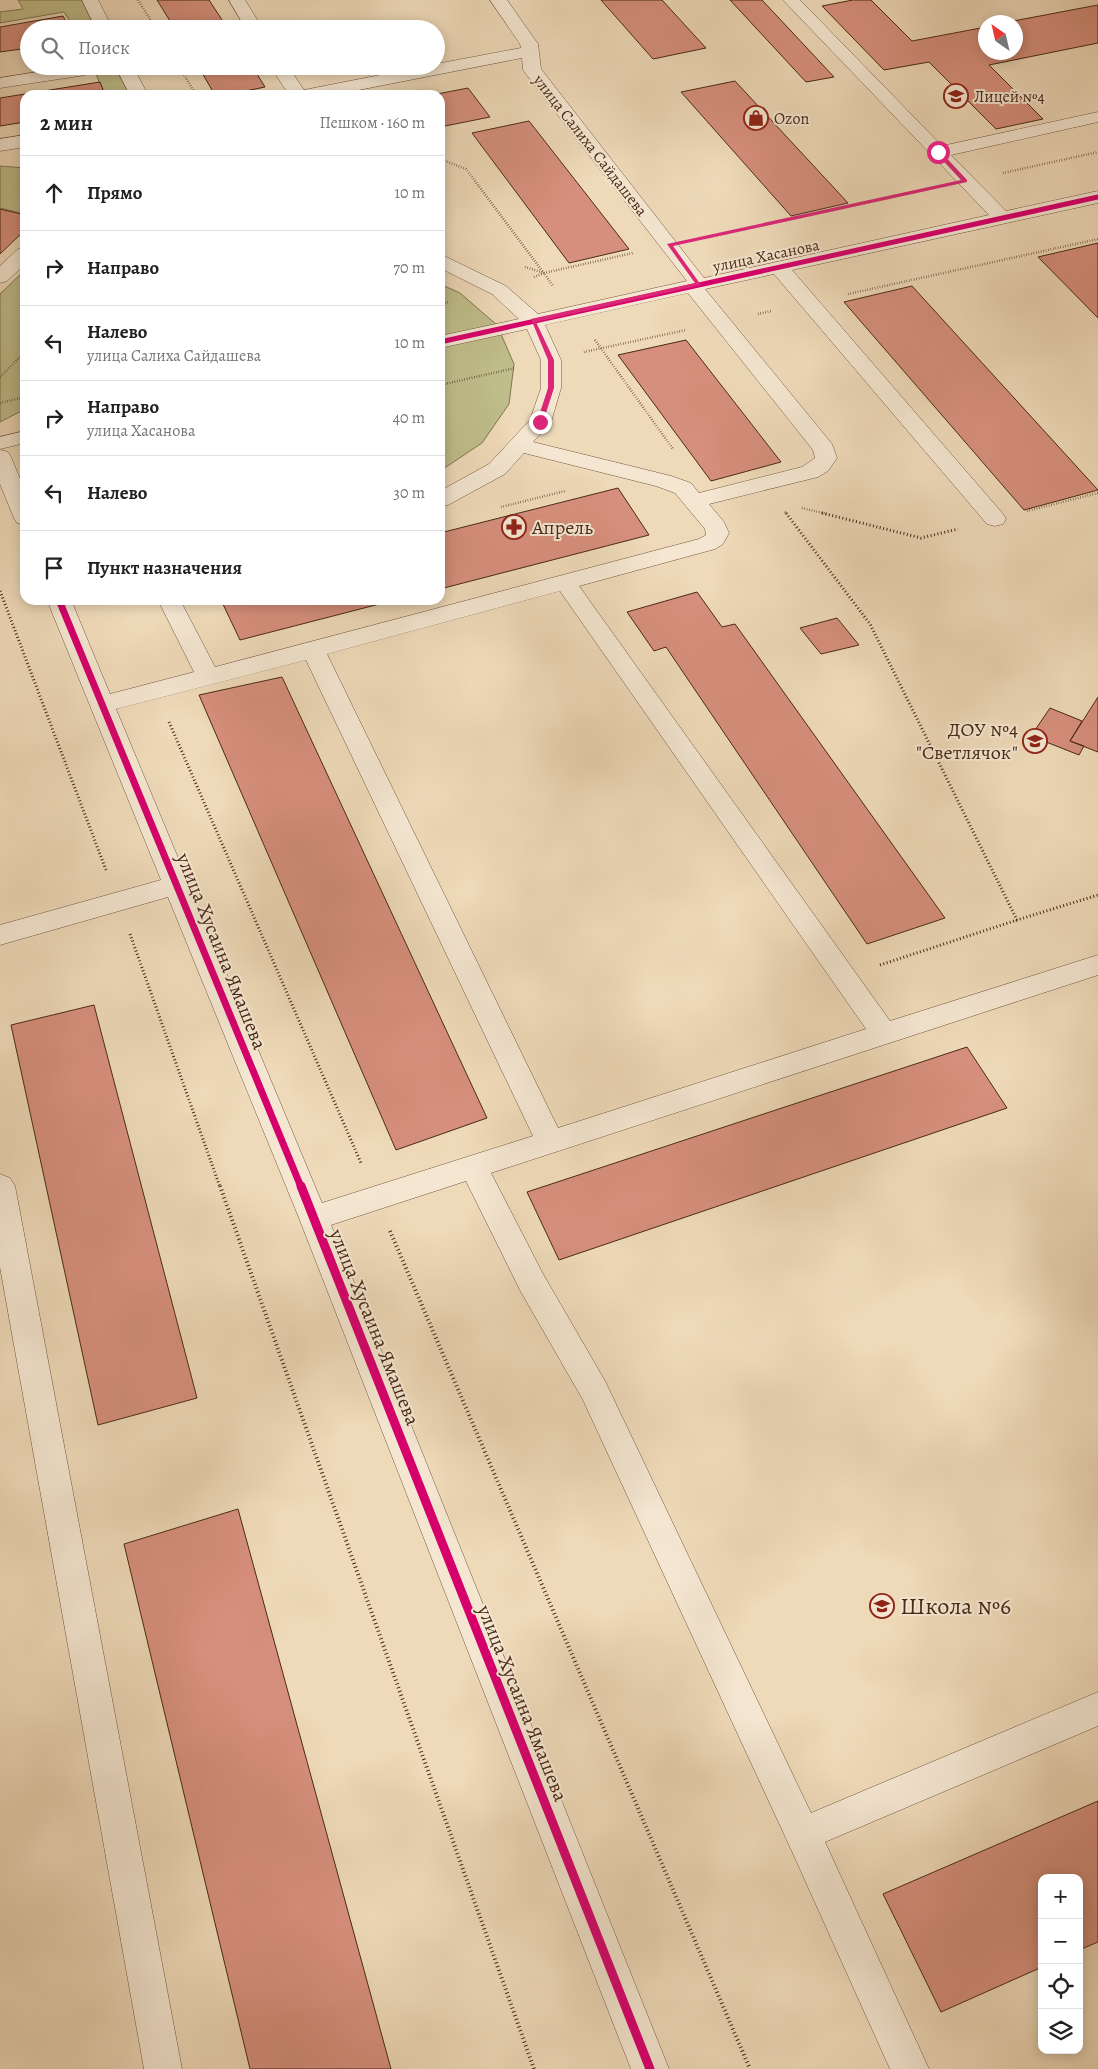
<!DOCTYPE html>
<html lang="ru">
<meta charset="utf-8">
<style>
:root{--surface:#fff;--page:#f2f2f2;--text:#222;--muted:#767676;--line:#e0e0e0}
body{margin:0;font-family:Alegreya,serif;background:var(--page);color:var(--text)}
.controls{position:absolute;right:15px;bottom:15px;display:grid;overflow:hidden;border-radius:10px;box-shadow:0 2px 12px #0003}
.controls button{width:45px;height:45px;display:grid;place-items:center;padding:0;border:0;border-bottom:1px solid var(--line);background:var(--surface);color:var(--text);font:25px sans-serif}
.compass{position:absolute;left:978px;top:15px;width:45px;height:45px;border-radius:50%;background:var(--surface);box-shadow:0 2px 12px #0003;rotate:326deg}
.stop{position:absolute;width:15px;height:15px;margin:-11px;border:4px solid #db2777;border-radius:50%;background:#fff}
.stop.end{background:#db2777;border-color:#fff;box-shadow:0 1px 5px #0008}
.list{margin:0;padding:0;list-style:none}
h2{display:flex;justify-content:space-between;align-items:center;height:65px;margin:0;padding:0 20px;font-size:21px}
h2 small{font-size:16px;font-weight:400;color:var(--muted)}
.list li{display:grid;grid-template-columns:32px 1fr auto;gap:15px;align-items:center;box-sizing:border-box;height:75px;padding:0 20px;border-top:1px solid var(--line)}
.list b{display:block;font-size:19px;white-space:nowrap}
.list p{margin:0;font-size:16px;white-space:nowrap;color:var(--muted)}
.list em{font-size:16px;font-style:normal;color:var(--muted)}
.icon{flex:none;width:28px;height:28px;fill:none;stroke:currentColor;stroke-width:2;stroke-linecap:round;stroke-linejoin:round}
.map{position:relative;flex:none;width:1098px;height:2069px;overflow:hidden}
.search{position:absolute;background:var(--surface);box-shadow:0 2px 12px #0003;left:20px;top:20px;width:425px;height:55px;display:flex;align-items:center;gap:12px;box-sizing:border-box;padding:0 18px;border-radius:28px;color:var(--muted);font-size:19px}
.panel{position:absolute;background:var(--surface);box-shadow:0 2px 12px #0003;left:20px;top:90px;width:425px;height:515px;border-radius:15px}
.map>svg:first-child{display:block}
.green{fill:#bfbd8a;stroke:#847351}
.building{fill:#d68f7c;stroke:#492918}
.lines{fill:none;stroke-linecap:round;stroke-linejoin:round}
.minor-casing{stroke:#725540;stroke-width:1}
.path-far2{stroke:#492918;stroke-width:2.5;stroke-dasharray:0.5 2;stroke-linecap:butt}
.path-far1{stroke:#492918;stroke-width:3;stroke-dasharray:1 2.5;stroke-linecap:butt}
.path{stroke:#492918;stroke-width:4;stroke-dasharray:1 3;stroke-linecap:butt}
.minor{fill:#f4e6d1;fill-rule:evenodd}
.cycleway-far2-casing{stroke:#f4e6d1;stroke-width:8}
.cycleway-far1-casing{stroke:#f4e6d1;stroke-width:10}
.cycleway-casing{stroke:#f4e6d1;stroke-width:12}
.cycleway-far2{stroke:#d6006c;stroke-width:5}
.cycleway-far1{stroke:#d6006c;stroke-width:7}
.cycleway{stroke:#d6006c;stroke-width:9}
.route{fill:#db2777}
.labels{text-anchor:middle;stroke-width:4;stroke-linejoin:round;paint-order:stroke}
.far-poi-label{font-size:16px;fill:#492918;stroke:#f4e6d1;text-anchor:start}
.far-street-label{font-size:16px;fill:#492918;stroke:#f4e6d1}
.poi-label{font-size:20px;fill:#492918;stroke:#f4e6d1;text-anchor:start}
.street-label{font-size:20px;fill:#492918;stroke:#f4e6d1}
.near-poi-label{font-size:24px;fill:#492918;stroke:#f4e6d1;text-anchor:start}
</style>
<div class="map">
<svg width="1098" height="2069" viewBox="0 0 1098 2069">
<rect width="100%" height="100%" fill="#eed9b8"/>
<filter id="stains"><feTurbulence type="fractalNoise" baseFrequency=".004" numOctaves="4"/><feColorMatrix values="0 0 0 0 .2 0 0 0 0 .09 0 0 0 0 .02 0 0 0 .5 -.17"/></filter>
<radialGradient id="worn" r=".72"><stop offset=".6" stop-color="#630" stop-opacity="0"/><stop offset="1" stop-color="#630" stop-opacity=".3"/></radialGradient>
<!-- green -->
<path class="green" d="M18 0H86L100 29H75L64 12 0 23V12L23 9Z
M93 66H122L137 95H104Z
M0 166 25 168V214L0 208Z
M25 270V409L0 422V294Z
M440 284 460 293 497 325 514 364 509 404 482 443 440 471Z"/>
<!-- building -->
<path class="building" d="M157 0H209L228 29H175Z
M601 0H662L706 48 653 59Z
M730 0H762L834 77 806 82Z
M853 0H871L912 41 986 27V52H1016V22H1008L1098 5V43L989 65 1043 119 996 129 929 62 884 70 822 6Z
M63 16 70 29H29V48L0 52V27Z
M198 66H252L265 87 227 95H215Z
M735 81 848 203 791 216 681 92Z
M100 82 105 95H25V122L0 126V98Z
M468 88 490 117 440 127V95H432Z
M529 121 629 249 569 263 472 133Z
M0 209 25 215V230L0 254Z
M1098 243V318L1038 257Z
M912 286 1098 490 1024 510 844 302Z
M686 340 781 462 711 481 618 355Z
M618 488 649 535 440 589V533Z
M697 592 722 627 735 624 945 918 867 944 666 647 654 651 627 612Z
M221 600H395L240 640Z
M837 618 859 645 821 654 800 628Z
M282 677 487 1118 396 1150 199 695Z
M1098 697V752L1070 741Z
M1050 708 1082 721 1070 741 1084 746 1079 755 1031 736Z
M94 1005 197 1398 98 1425 11 1025Z
M967 1047 1007 1108 559 1260 527 1192Z
M238 1509 391 2069H250L124 1544Z
M1098 1801V1942L1079 1950V1878H1042V1967L941 2012 883 1894Z"/>
<g class="lines">
<defs>
<path id="minor" d="M82 0H98L113 29H96Z
M229 0H245L263 29H246Z
M490 0H507L538 44 541 69 704 278 989 215 783 0H800L942 146 1098 112V122L951 155 1006 211 1098 191V203L792 270 1003 514 1006 519 1003 524 995 526 987 524 774 274 705 289 832 444 837 458 828 471 818 477 709 504 724 522 729 533 723 544 715 549 579 586 890 1021 1098 955V975L491 1173 543 1274 605 1381 811 1813 1098 1692V1726L825 1842 929 2069H890L790 1847 583 1400 521 1292 466 1181 331 1225 669 2069H631L299 1218 168 897 0 945V925L161 880 47 600H71L110 694 194 672 158 600H180L215 667 699 539 706 535 705 529 675 493 656 486 524 453 505 474 448 505 440 507V491L489 464 530 420 541 388V360L527 329 440 348V336L519 319 492 294 440 268V254L506 286 538 314 687 281 526 74 523 70 522 58 333 95H289L270 66H288L304 90 426 66H436V64L521 48 520 44ZM688 293 813 450 815 458 802 467 699 493 691 483 671 476 533 442 551 422 561 388V360L545 325ZM560 591 866 1029 558 1128 327 654ZM306 660 533 1136 322 1203 116 709Z
M75 66 85 67 88 71 85 75 79 76 0 88V78Z
M115 66H133L148 95H130Z
M25 135V147L0 151V139Z
M25 247V264L7 281 0 283V266L18 249Z
M25 431V443L0 449V437Z
M0 450 8 452 11 457 25 491V525L17 523 14 518 0 484Z
M0 1174 10 1178 15 1186 182 2069H144L0 1267Z"/>
</defs>
<!-- minor casing -->
<use href="#minor" class="minor-casing"/>
<!-- path-far2 -->
<path class="path-far2" d="M138 0 156 29
M179 66 196 95
M440 159 466 169 543 272
M1003 173 1098 152
M705 238 929 189
M525 267 544 273 633 253
M534 277 544 273 553 286
M848 294 1098 239
M440 304 449 302
M758 314 771 311
M595 340 673 449
M584 352 686 330
M0 377 25 352
M440 385 515 368
M0 403 25 397
M501 507 565 491
M802 508 827 514
M1027 511 1098 493
M785 512 787 514"/>
<!-- path-far1 -->
<path class="path-far1" d="M786 513 870 624 1017 920 1098 895
M822 513 921 538 958 529
M0 591 106 870
M169 722 361 1163
M130 934 220 1187
M880 965 1017 920"/>
<!-- path -->
<path class="path" d="M220 1186 534 2069
M390 1231 750 2069"/>
<!-- minor -->
<use href="#minor" class="minor"/>
<defs>
<path id="cycleway-far2" d="M440 342 1098 197"/>
<path id="cycleway-far1" d="M59 600 301 1187"/>
<path id="cycleway" d="M301 1186 650 2069"/>
</defs>
<!-- cycleway-far2 casing -->
<use href="#cycleway-far2" class="cycleway-far2-casing"/>
<!-- cycleway-far1 casing -->
<use href="#cycleway-far1" class="cycleway-far1-casing"/>
<!-- cycleway casing -->
<use href="#cycleway" class="cycleway-casing"/>
<!-- cycleway-far2 -->
<use href="#cycleway-far2" class="cycleway-far2"/>
<!-- cycleway-far1 -->
<use href="#cycleway-far1" class="cycleway-far1"/>
<!-- cycleway -->
<use href="#cycleway" class="cycleway"/>
</g>
<!-- route -->
<path class="route" d="M936 151H940L967 180V182L673 246 701 285 536 322 554 360V388L543 422 540 424 537 422 548 388V360L531 319 695 283 667 244 961 180 936 153Z"/>
<!-- icons -->
<defs>
<symbol id="school-ring" viewBox="-11 -11 22 22"><circle r="9.5" fill="#f4e6d1" stroke="#8f2418" stroke-width="1.5"/><path d="M0-5L7-2L0 1L-7-2ZM-4 1L0 2.5L4 1V4Q0 6-4 4Z" fill="#8f2418"/></symbol>
<symbol id="shop-ring" viewBox="-11 -11 22 22"><circle r="9.5" fill="#f4e6d1" stroke="#8f2418" stroke-width="1.5"/><path d="M-5-2.5h2.3a2.7 3.5 0 0 1 5.4 0H5L5.5 6h-11ZM-1.5-2.5h3a1.5 2.3 0 0 0-3 0Z" fill="#8f2418"/></symbol>
<symbol id="pharmacy-ring" viewBox="-11 -11 22 22"><circle r="9.5" fill="#f4e6d1" stroke="#8f2418" stroke-width="1.5"/><path d="M-2-6h4v4h4v4h-4v4h-4v-4h-4v-4h4Z" fill="#8f2418"/></symbol>
</defs>
<g fill-rule="evenodd">
<use href="#school-ring" x="942" y="82" width="28" height="28"/>
<use href="#shop-ring" x="742" y="104" width="28" height="28"/>
<use href="#pharmacy-ring" x="500" y="513" width="28" height="28"/>
<use href="#school-ring" x="1021" y="727" width="28" height="28"/>
<use href="#school-ring" x="868" y="1592" width="28" height="28"/>
</g>
<g class="labels">
<!-- far-poi labels -->
<g class="far-poi-label">
<text x="974" y="102">Лицей №4</text>
<text x="774" y="124">Ozon</text>
</g>
<!-- far-street labels -->
<g class="far-street-label">
<text transform="translate(591 145) rotate(52)" y="6">улица Салиха Сайдашева</text>
<text transform="translate(766 255) rotate(-12)" y="6">улица Хасанова</text>
</g>
<!-- poi labels -->
<g class="poi-label">
<text x="532" y="534">Апрель</text>
<text x="1018" y="736" text-anchor="end">ДОУ №4<tspan x="1018" dy="23">"Светлячок"</tspan></text>
</g>
<!-- street labels -->
<g class="street-label">
<text transform="translate(222 951) rotate(68)" y="7">улица Хусаина Ямашева</text>
<text transform="translate(375 1327) rotate(68)" y="7">улица Хусаина Ямашева</text>
<text transform="translate(523 1703) rotate(68)" y="7">улица Хусаина Ямашева</text>
</g>
<!-- near-poi labels -->
<g class="near-poi-label">
<text x="900" y="1614">Школа №6</text>
</g>
</g>
<rect width="100%" height="100%" filter="url(#stains)"/>
<rect width="100%" height="100%" fill="url(#worn)"/>
</svg>
<div class="controls">
<button>+</button>
<button>−</button>
<button><svg class="icon" aria-label="locate" viewBox="0 0 24 24"><circle cx="12" cy="12" r="6"/><path d="M12 2v4M12 18v4M2 12h4M18 12h4"/></svg></button>
<button><svg class="icon" aria-label="layers" viewBox="0 0 24 24"><path d="M12 4l9 5-9 5-9-5zM3 14l9 5 9-5"/></svg></button>
</div>
<svg class="compass" viewBox="-18 -18 36 36"><path d="M0-13l5 13h-10z" fill="#e53935"/><path d="M0 13l5-13h-10z" fill="#767676"/></svg>
<div class="stop" style="left:938px;top:152px"></div>
<div class="stop end" style="left:540px;top:422px"></div>
<div class="search"><svg class="icon" aria-label="search" viewBox="0 0 24 24"><circle cx="10" cy="10" r="6"/><path d="M15 15l6 6"/></svg>Поиск</div>
<section class="panel">
<h2>2 мин<small>Пешком · 160 m</small></h2>
<ul class="list">
<li><svg class="icon" aria-label="ahead" viewBox="0 0 24 24"><path d="M12 20V5M6 11l6-6 6 6"/></svg><div><b>Прямо</b></div><em>10 m</em></li>
<li><svg class="icon" aria-label="right" viewBox="0 0 24 24"><path d="M7 20v-9h11M14 6l5 5-5 5"/></svg><div><b>Направо</b></div><em>70 m</em></li>
<li><svg class="icon" aria-label="left" viewBox="0 0 24 24"><path d="M17 20v-9H6M10 6l-5 5 5 5"/></svg><div><b>Налево</b><p>улица Салиха Сайдашева</p></div><em>10 m</em></li>
<li><svg class="icon" aria-label="right" viewBox="0 0 24 24"><path d="M7 20v-9h11M14 6l5 5-5 5"/></svg><div><b>Направо</b><p>улица Хасанова</p></div><em>40 m</em></li>
<li><svg class="icon" aria-label="left" viewBox="0 0 24 24"><path d="M17 20v-9H6M10 6l-5 5 5 5"/></svg><div><b>Налево</b></div><em>30 m</em></li>
<li><svg class="icon" aria-label="arrive" viewBox="0 0 24 24"><path d="M6 21V4h12l-3 4 3 4H6"/></svg><div><b>Пункт назначения</b></div></li>
</ul>
</section>
</div>
